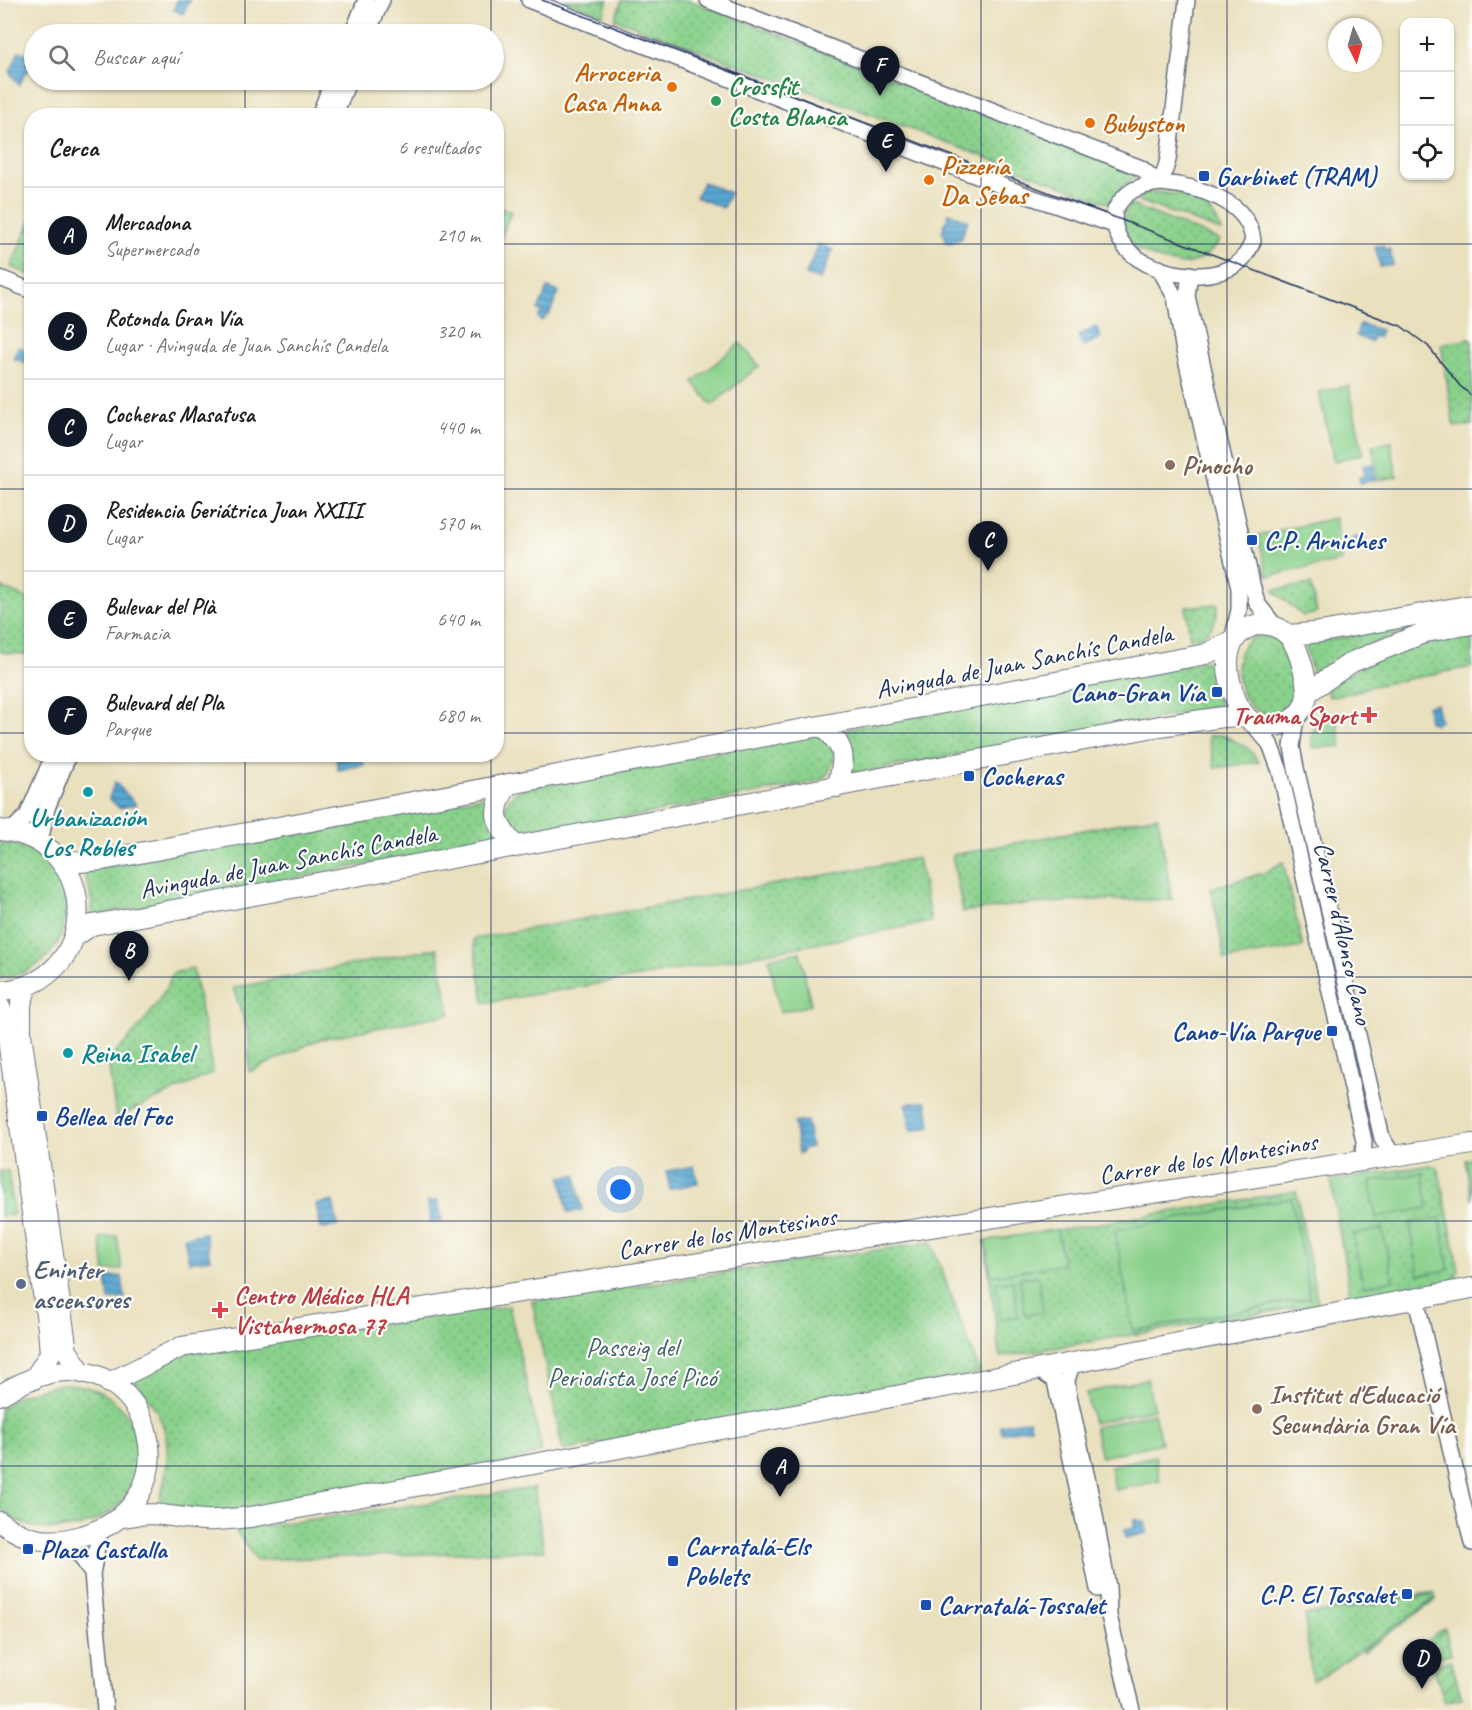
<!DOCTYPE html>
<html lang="es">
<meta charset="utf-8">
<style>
:root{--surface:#fff;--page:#f6f6f6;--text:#202124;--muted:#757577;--line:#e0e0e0;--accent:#111827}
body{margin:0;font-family:Caveat,sans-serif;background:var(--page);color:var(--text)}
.controls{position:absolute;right:18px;top:18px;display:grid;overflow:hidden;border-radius:12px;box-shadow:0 2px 4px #0004}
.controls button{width:54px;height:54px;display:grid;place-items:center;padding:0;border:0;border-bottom:2px solid var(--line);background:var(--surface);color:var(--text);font:30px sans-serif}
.compass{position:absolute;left:1328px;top:18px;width:54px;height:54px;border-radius:50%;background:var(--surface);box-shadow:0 2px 4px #0004;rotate:175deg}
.you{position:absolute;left:621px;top:1190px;width:21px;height:21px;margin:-15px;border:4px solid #fff;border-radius:50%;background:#1a73e8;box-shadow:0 0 0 9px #1a73e833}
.badge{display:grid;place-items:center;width:39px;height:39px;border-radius:50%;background:var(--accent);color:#fff;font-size:20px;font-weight:700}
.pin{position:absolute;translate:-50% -50px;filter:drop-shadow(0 2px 3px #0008)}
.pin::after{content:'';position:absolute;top:32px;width:21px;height:18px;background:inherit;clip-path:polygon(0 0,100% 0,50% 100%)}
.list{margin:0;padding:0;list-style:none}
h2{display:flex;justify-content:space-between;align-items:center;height:78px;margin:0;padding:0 24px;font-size:26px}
h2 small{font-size:20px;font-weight:400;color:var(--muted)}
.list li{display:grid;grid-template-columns:39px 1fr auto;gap:18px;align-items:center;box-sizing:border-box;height:96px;padding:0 24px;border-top:2px solid var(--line)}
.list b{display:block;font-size:22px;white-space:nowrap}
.list p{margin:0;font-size:20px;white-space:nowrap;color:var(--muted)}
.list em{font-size:20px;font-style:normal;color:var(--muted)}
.icon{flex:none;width:33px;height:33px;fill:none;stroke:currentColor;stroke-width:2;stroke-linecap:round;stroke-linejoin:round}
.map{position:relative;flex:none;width:1472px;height:1710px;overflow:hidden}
.search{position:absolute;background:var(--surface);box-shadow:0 2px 4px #0004;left:24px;top:24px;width:480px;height:66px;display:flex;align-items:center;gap:15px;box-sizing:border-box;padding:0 21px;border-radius:33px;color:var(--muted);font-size:22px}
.panel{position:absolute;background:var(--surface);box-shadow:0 2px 4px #0004;left:24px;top:108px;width:480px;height:654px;border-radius:24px}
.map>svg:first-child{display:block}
.grass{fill:url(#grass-dots);stroke:#528075;stroke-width:1.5}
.garden{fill:url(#garden-furrows);stroke:#528075;stroke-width:1.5}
.pitch{fill:#8ad18c;stroke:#528075;stroke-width:1.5}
.water{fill:url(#water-rules);stroke:#3a6b98;stroke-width:1.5}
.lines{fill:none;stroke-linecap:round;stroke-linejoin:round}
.minor-casing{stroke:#636d7f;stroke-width:18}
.major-casing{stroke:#636d7f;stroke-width:22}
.minor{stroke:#fff;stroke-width:15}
.major{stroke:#fff;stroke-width:20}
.tram{stroke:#1b2f5e;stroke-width:1.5}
.grid{fill:none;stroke:#1b2f5e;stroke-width:1.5;stroke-opacity:0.55}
.food-dot{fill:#e8710a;stroke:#fdfcf7;stroke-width:2}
.leisure-dot{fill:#2e9e5b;stroke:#fdfcf7;stroke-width:2}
.transit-dot{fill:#1a4fb4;stroke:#fdfcf7;stroke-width:2}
.education-dot{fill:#8d6e63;stroke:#fdfcf7;stroke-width:2}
.health-dot{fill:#e0444e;stroke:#fdfcf7;stroke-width:2}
.culture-dot{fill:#0f9aa8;stroke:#fdfcf7;stroke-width:2}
.service-dot{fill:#5c6f8a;stroke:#fdfcf7;stroke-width:2}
.labels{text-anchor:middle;stroke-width:4.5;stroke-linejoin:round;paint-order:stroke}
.food-label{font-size:26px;font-weight:bold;fill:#c56008;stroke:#fdfcf7;text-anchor:start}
.leisure-label{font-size:26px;font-weight:bold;fill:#27864d;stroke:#fdfcf7;text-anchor:start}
.transit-label{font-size:26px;font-weight:bold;fill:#164399;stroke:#fdfcf7;text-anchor:start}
.education-label{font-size:26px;font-weight:bold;fill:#785e54;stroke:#fdfcf7;text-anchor:start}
.street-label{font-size:26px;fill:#1b2f5e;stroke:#fdfcf7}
.health-label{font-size:26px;font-weight:bold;fill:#be3a42;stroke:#fdfcf7;text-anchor:end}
.culture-label{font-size:26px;font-weight:bold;fill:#0d838f;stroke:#fdfcf7}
.service-label{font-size:26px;font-weight:bold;fill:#4e5e75;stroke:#fdfcf7;text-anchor:start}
.park-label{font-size:26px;fill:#3c606c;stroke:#fdfcf7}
</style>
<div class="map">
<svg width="1472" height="1710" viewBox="0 0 1472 1710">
<defs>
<pattern id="grass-dots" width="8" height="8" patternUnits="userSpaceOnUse" patternTransform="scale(1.5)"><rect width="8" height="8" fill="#8ad18c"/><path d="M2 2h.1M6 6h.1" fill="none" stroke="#70aa76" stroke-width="1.8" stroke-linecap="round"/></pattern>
<pattern id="garden-furrows" width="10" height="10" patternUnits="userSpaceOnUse" patternTransform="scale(1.5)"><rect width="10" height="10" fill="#8ad18c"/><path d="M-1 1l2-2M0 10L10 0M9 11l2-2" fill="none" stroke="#70aa76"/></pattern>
<pattern id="water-rules" width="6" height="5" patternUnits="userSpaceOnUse" patternTransform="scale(1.5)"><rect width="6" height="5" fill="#58a7d1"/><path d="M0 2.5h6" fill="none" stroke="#4888ad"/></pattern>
</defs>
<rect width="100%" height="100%" fill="#fdfcf7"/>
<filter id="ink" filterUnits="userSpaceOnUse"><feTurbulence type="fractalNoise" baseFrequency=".0167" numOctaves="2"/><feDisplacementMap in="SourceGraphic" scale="12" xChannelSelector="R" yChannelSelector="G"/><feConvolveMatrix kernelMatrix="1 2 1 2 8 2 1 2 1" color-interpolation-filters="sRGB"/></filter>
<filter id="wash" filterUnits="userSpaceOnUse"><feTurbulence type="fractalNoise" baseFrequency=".008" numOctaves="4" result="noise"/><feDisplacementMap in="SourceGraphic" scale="24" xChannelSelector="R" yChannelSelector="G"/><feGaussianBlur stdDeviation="1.35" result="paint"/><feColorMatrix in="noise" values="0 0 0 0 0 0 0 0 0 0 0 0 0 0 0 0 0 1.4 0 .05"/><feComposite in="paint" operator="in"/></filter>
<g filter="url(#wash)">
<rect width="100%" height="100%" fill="#e9e0bd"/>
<!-- grass -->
<path class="grass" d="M563 0H608L603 15Z
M622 0H689L1138 173 1121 188 1111 204 615 19Z
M1157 192C1183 194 1214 202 1221 231L1134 199 1145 193Z
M1129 204 1220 240C1197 277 1159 265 1130 243L1123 223Z
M497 206 511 212 497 249Z
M31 219V275L11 267Z
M1472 339V425L1454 427 1441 344Z
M1311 584 1317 613 1303 616 1273 590Z
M0 587 31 600V655L0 652Z
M1218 604C1218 623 1209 636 1190 639L1186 607Z
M1413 625V630L1365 646 1314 679 1305 644Z
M1472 634V667L1367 687 1357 692 1329 697 1326 690C1368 656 1420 643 1472 634Z
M1258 635C1297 632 1312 706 1275 714 1239 722 1220 649 1258 635Z
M1210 660 1220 707 853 774 854 761 847 729Z
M1336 714 1341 746 1312 748C1310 728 1318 720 1336 714Z
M813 734C839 740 840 768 819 781L526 837C503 825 496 807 519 790Z
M1223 735 1248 748 1259 762 1215 768 1208 736Z
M492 795 499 840 90 916 92 901 84 870Z
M1158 816 1172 900H1093L1018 905 963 912 952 855Z
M0 844C76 842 98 963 0 979Z
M918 858 931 922 657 974 484 1003 473 939Z
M1283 862 1303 947 1225 960 1211 888 1264 873Z
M437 948 450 1014 320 1039 249 1072V1035L233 988Z
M193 969 213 1073 116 1118 108 1060C135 1033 158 1009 173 973Z
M1472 1159V1199L1465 1160Z
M1430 1165 1438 1167 1459 1270 1454 1282 1351 1300 1331 1181Z
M0 1171H8L14 1214 0 1216Z
M1296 1191 1318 1304 1000 1357 985 1242Z
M931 1242 980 1373 563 1451 532 1301Z
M509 1306 542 1451 513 1462 257 1510 208 1512 159 1503C174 1447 171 1421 132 1378L188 1352Z
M60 1384C167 1383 164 1530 53 1529 32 1529 14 1523 0 1507V1410L17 1396Z
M534 1488 544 1550 256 1560 235 1530Z
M1434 1594 1436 1598 1323 1676 1312 1680 1305 1615Z"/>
<!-- garden -->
<path class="garden" d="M1434 1592V1594L1330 1611V1608Z
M1436 1598V1600L1363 1652 1362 1649Z
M1445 1628 1451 1654 1434 1658 1429 1639Z
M1451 1660 1462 1698 1445 1702 1433 1665Z"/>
<!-- pitch -->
<path class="pitch" d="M740 343 759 366 712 405 693 382Z
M1349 386 1363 454 1334 461 1319 392Z
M1391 442 1397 477 1378 480 1372 445Z
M1335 518 1342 561 1268 576 1258 535Z
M800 952 811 1005 780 1012 769 958Z
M1423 1173 1428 1208 1376 1217 1370 1182Z
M1291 1198 1310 1298 1133 1331 1115 1230Z
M1440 1218 1449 1270 1419 1275 1410 1223Z
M1057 1229 1063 1264 991 1276 985 1241Z
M1382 1229 1393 1280 1363 1286 1353 1234Z
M117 1236 122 1269 105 1271 100 1238Z
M1038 1276 1043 1312 1025 1315 1020 1278Z
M1013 1281 1018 1316 1001 1319 996 1283Z
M1147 1379 1154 1409 1093 1423 1086 1393Z
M1154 1413 1161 1443 1101 1457 1094 1427Z
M1155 1456 1160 1481 1115 1490 1110 1466Z"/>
<!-- water -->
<path class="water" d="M177 0H190L183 14 174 10Z
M19 51 34 57V66L26 72 19 85 10 73Z
M703 182 730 193 723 208 696 197Z
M949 213 968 220 961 239 951 243 946 242 942 232Z
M818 244 833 250 820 280 806 275Z
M1383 245 1384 249H1390L1393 265 1380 267 1375 246Z
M548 288 559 292 549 315 545 314 546 318 541 321 538 317 542 312 538 310Z
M1360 324 1381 330 1378 338 1374 336 1371 342 1356 336Z
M1096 327 1101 337 1083 347 1078 336Z
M18 347 31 352V365L13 358Z
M1373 464 1375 480 1360 483 1359 477 1365 476 1363 465Z
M1355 537 1364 538V545L1357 549H1347L1346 543Z
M1436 704 1440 720 1435 724 1429 721 1427 706Z
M362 755 364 765 338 770 336 759Z
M115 782 135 803V805L119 808 109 798Z
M926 1101 931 1127 911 1131 906 1104Z
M807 1121 811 1147 802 1149V1153L799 1154 794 1123Z
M694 1166 698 1183 670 1189 666 1171Z
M576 1175 582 1210 568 1213 561 1177Z
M438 1200 442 1221 431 1223 427 1202Z
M333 1201 338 1226 321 1229 316 1204Z
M205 1233 210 1259 189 1262 184 1237Z
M122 1276 125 1298 109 1300 106 1277Z
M1029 1420 1031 1427 1002 1433 1000 1425Z
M1134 1519 1145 1522 1147 1533 1125 1538 1124 1530 1134 1528Z"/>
</g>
<g filter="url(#ink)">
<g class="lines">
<defs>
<path id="minor" d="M529 0 1028 196 1114 225
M708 0 1141 168 1159 183
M352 34 366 0
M367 34 382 0
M319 116 333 80
M334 116 349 80
M1161 183C1197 186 1249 200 1253 241 1249 250 1245 258 1237 264 1199 291 1105 267 1115 210 1125 190 1140 185 1161 183Z
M1161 183 1168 160 1187 0
M1159 268 1175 297 1183 346 1239 588V610L1232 641
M1190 274 1187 296 1252 584 1257 603 1275 626
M0 278 32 291
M1296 716 1292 747 1296 768 1382 1138 1394 1157
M1252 723 1270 744 1280 771 1364 1141 1363 1162
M11 831 27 816 54 754
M40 842 47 808 69 754
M1416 1299 1472 1543
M1072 1365 1067 1380 1068 1391 1094 1510 1108 1587 1109 1616 1132 1710
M1039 1370 1055 1381 1098 1589
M100 1531 92 1574 105 1710
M57 1541 81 1556 92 1574"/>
<path id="major" d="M1259 624C1289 625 1296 643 1303 668 1305 678 1309 689 1306 700 1303 710 1295 719 1285 723 1252 738 1236 708 1230 681 1224 654 1230 631 1259 624Z
M1290 635 1321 632 1472 605
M1307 693 1352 662 1426 632 1472 624
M823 726C846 749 846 756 837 787
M508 784C490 812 495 823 516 847
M0 830C104 840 103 984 0 991
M60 859 79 862 102 860 1206 654 1232 641
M74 937 92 925 109 922 1160 726 1223 717 1244 716
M27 986 21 1004V1034L67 1351 82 1373
M0 1007 6 1025 48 1329 50 1354 34 1379
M109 1383 181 1347 761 1253 1472 1144
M0 1395C15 1386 33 1377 50 1373 153 1352 196 1505 81 1536 50 1545 26 1541 0 1522
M123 1517C156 1510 172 1518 203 1520 218 1521 235 1518 251 1517L1472 1288"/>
</defs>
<!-- minor casing -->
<use href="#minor" class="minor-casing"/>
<!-- major casing -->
<use href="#major" class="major-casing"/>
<!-- minor -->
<use href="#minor" class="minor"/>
<!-- major -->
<use href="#major" class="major"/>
<!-- tram -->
<path class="tram" d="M542 0 1401 326 1428 346 1460 386 1472 396"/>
</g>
</g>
<!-- grid -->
<path class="grid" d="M245 0V34M491 0V34M736 0V1710M981 0V1710M1227 0V1710M245 80V116M491 80V116M0 244H32M496 244H1472M0 489H32M496 489H1472M0 733H32M496 733H1472M245 754V1710M491 754V1710M0 977H1472M0 1221H1472M0 1466H1472"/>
<!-- markers -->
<g class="food-dot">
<circle cx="672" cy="87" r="6"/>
<circle cx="1090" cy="123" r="6"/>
<circle cx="929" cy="180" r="6"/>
</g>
<circle class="leisure-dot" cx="716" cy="101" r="6"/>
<g class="transit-dot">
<rect x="1198" y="170" width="12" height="12" rx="3"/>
<rect x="1246" y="534" width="12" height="12" rx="3"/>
<rect x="1211" y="686" width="12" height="12" rx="3"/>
<rect x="963" y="770" width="12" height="12" rx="3"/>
<rect x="1326" y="1025" width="12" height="12" rx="3"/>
<rect x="36" y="1110" width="12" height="12" rx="3"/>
<rect x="22" y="1543" width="12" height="12" rx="3"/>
<rect x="667" y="1555" width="12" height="12" rx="3"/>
<rect x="1401" y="1588" width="12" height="12" rx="3"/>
<rect x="920" y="1599" width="12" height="12" rx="3"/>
</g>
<g class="education-dot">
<circle cx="1170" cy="465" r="6"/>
<circle cx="1257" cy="1409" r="6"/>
</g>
<g class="health-dot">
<path d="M1366 706h6v6h6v6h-6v6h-6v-6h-6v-6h6z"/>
<path d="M217 1301h6v6h6v6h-6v6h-6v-6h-6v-6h6z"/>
</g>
<g class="culture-dot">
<circle cx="88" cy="792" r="6"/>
<circle cx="68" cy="1053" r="6"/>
</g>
<circle class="service-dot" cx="21" cy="1284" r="6"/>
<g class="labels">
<!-- food labels -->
<g class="food-label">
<text x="660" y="81" text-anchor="end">Arroceria<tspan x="660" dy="30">Casa Anna</tspan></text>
<text x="1102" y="132">Bubyston</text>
<text x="941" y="174">Pizzería<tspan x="941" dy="30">Da Sebas</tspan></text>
</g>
<!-- leisure labels -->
<g class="leisure-label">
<text x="728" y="95">Crossfit<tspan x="728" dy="30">Costa Blanca</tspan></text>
</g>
<!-- transit labels -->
<g class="transit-label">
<text x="1216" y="185">Garbinet (TRAM)</text>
<text x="1264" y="549">C.P. Arniches</text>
<text x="1205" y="701" text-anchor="end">Cano-Gran Vía</text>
<text x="981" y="785">Cocheras</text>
<text x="1320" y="1040" text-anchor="end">Cano-Vía Parque</text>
<text x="54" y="1125">Bellea del Foc</text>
<text x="685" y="1555">Carratalá-Els<tspan x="685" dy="30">Poblets</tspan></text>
<text x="40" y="1558">Plaza Castalla</text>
<text x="1395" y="1603" text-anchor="end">C.P. El Tossalet</text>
<text x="938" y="1614">Carratalá-Tossalet</text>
</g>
<!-- education labels -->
<g class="education-label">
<text x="1182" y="474">Pinocho</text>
<text x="1269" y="1403">Institut d'Educació<tspan x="1269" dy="30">Secundària Gran Vía</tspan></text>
</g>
<!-- street labels -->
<g class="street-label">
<text transform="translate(1024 661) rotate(-11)" y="9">Avinguda de Juan Sanchís Candela</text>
<text transform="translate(288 861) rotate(-11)" y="9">Avinguda de Juan Sanchís Candela</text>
<text transform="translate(1344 933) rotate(77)" y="9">Carrer d'Alonso Cano</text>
<text transform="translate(1208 1158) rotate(-9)" y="9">Carrer de los Montesinos</text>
<text transform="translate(727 1233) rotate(-9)" y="9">Carrer de los Montesinos</text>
</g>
<!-- health labels -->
<g class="health-label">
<text x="1356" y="724">Trauma Sport</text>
<text x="234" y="1304" text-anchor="start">Centro Médico HLA<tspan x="234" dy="30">Vistahermosa 77</tspan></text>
</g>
<!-- culture labels -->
<g class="culture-label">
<text x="88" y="826">Urbanización<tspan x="88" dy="30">Los Robles</tspan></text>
<text x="80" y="1062" text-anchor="start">Reina Isabel</text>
</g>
<!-- service labels -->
<g class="service-label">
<text x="33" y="1278">Eninter<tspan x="33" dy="30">ascensores</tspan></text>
</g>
<!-- park labels -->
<g class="park-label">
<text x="632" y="1356">Passeig del<tspan x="632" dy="30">Periodista José Picó</tspan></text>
</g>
</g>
</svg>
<div class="controls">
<button>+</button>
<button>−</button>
<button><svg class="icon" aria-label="locate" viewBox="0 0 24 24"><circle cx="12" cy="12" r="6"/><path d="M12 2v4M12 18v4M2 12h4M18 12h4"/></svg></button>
</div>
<svg class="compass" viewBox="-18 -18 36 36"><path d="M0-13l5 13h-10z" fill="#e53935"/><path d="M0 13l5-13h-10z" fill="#757577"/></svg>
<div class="you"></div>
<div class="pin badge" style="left:780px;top:1497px">A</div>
<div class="pin badge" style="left:129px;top:981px">B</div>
<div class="pin badge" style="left:988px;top:571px">C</div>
<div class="pin badge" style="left:1422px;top:1689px">D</div>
<div class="pin badge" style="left:886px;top:172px">E</div>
<div class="pin badge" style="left:880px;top:96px">F</div>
<div class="search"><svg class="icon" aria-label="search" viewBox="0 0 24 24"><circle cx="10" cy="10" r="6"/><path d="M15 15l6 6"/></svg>Buscar aquí</div>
<section class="panel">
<h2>Cerca<small>6 resultados</small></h2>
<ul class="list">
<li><span class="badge">A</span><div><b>Mercadona</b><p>Supermercado</p></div><em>210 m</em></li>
<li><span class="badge">B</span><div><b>Rotonda Gran Vía</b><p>Lugar · Avinguda de Juan Sanchís Candela</p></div><em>320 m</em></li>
<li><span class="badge">C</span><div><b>Cocheras Masatusa</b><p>Lugar</p></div><em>440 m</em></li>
<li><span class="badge">D</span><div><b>Residencia Geriátrica Juan XXIII</b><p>Lugar</p></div><em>570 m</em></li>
<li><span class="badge">E</span><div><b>Bulevar del Plà</b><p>Farmacia</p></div><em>640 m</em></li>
<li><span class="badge">F</span><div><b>Bulevard del Pla</b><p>Parque</p></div><em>680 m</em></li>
</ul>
</section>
</div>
